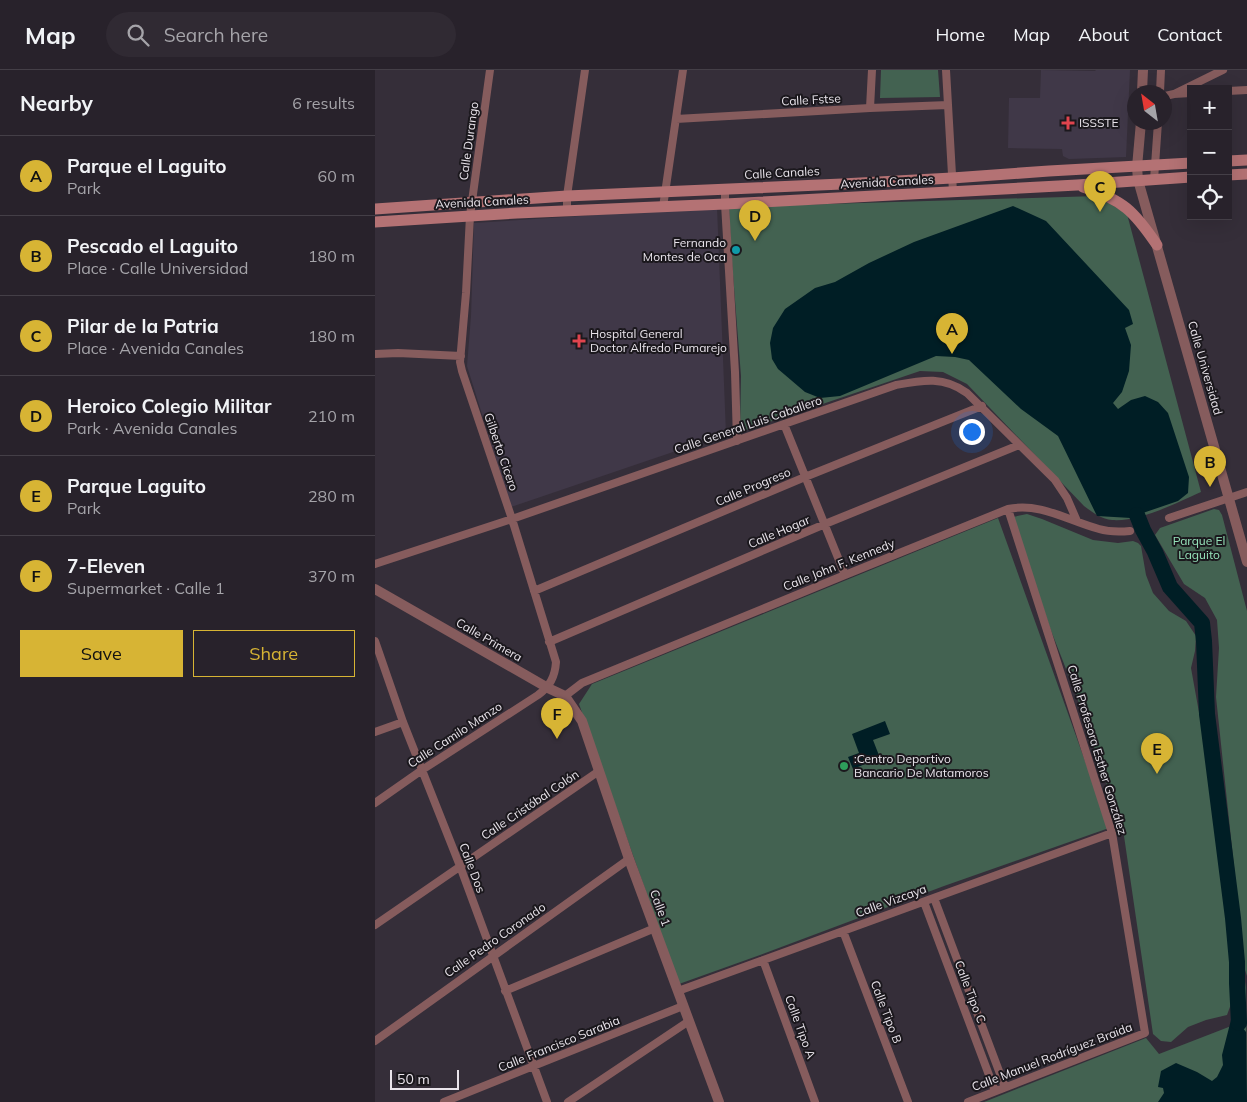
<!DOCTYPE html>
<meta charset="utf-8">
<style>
:root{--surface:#28222b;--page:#302a33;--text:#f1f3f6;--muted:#a5a4a9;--line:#443f47;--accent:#d7b434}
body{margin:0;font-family:Mulish,sans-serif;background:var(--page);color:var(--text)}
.controls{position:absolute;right:15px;top:15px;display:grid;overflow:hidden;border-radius:0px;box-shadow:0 5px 20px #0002}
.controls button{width:45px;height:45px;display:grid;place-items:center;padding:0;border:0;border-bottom:1px solid var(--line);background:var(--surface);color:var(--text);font:25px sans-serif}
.compass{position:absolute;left:752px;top:15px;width:45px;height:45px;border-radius:50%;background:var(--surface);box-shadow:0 5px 20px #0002;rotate:329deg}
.scale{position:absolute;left:15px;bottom:12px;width:69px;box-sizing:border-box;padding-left:5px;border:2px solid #e9e4eb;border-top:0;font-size:14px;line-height:18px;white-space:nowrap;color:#e9e4eb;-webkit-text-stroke:4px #1b181d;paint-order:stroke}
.you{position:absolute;left:596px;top:361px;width:18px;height:18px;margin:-12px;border:4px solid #fff;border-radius:50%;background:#1a73e8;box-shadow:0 0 0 8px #1a73e833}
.badge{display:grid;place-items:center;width:32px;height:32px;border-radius:50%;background:var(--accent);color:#111;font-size:16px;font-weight:700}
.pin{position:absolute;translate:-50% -41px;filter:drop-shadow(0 1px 2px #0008)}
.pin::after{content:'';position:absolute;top:26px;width:18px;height:15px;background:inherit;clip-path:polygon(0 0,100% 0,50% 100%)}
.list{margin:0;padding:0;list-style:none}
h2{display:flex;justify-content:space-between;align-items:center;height:65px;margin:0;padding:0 20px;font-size:21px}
h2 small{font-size:16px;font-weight:400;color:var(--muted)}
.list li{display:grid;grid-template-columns:32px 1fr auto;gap:15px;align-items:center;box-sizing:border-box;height:80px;padding:0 20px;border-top:1px solid var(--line)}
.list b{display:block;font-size:19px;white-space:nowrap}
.list p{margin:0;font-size:16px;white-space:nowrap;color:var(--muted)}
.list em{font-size:16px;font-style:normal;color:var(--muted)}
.actions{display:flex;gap:10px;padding:15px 20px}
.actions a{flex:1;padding:11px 0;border:1px solid var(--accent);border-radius:0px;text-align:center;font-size:18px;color:var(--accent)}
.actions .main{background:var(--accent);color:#111}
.icon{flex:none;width:28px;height:28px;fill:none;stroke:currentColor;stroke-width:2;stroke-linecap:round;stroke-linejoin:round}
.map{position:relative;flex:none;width:872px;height:1032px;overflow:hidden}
header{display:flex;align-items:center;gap:30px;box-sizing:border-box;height:70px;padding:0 25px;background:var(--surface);border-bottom:1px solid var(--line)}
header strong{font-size:24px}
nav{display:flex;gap:28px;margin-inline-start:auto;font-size:18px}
.search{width:350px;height:45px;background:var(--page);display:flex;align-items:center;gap:12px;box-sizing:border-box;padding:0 18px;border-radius:28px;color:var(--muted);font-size:19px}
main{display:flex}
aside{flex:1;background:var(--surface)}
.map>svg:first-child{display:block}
.medical{fill:#403848}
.green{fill:#436251}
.water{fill:#001e25}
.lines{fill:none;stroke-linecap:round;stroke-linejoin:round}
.river{stroke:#001e25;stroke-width:16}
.minor{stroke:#865c5d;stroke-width:8}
.tertiary{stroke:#865c5d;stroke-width:10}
.secondary{stroke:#b47274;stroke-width:11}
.health-dot{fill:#e0444e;stroke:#1b181d;stroke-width:2}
.culture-dot{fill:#0f9aa8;stroke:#1b181d;stroke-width:2}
.leisure-dot{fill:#2e9e5b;stroke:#1b181d;stroke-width:2}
.labels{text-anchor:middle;stroke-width:4;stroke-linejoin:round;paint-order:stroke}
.street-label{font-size:12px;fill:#e9e4eb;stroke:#1b181d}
.poi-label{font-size:12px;fill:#e9e4eb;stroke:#1b181d;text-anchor:start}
.park-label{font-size:12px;fill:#96e2ba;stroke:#1b181d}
</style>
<header>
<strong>Map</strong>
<div class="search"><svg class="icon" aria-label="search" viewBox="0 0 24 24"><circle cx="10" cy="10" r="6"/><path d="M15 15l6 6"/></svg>Search here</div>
<nav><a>Home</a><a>Map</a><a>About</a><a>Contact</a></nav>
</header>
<main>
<aside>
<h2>Nearby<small>6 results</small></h2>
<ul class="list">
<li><span class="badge">A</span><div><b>Parque el Laguito</b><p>Park</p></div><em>60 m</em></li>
<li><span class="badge">B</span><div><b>Pescado el Laguito</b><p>Place · Calle Universidad</p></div><em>180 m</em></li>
<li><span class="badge">C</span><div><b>Pilar de la Patria</b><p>Place · Avenida Canales</p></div><em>180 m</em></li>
<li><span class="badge">D</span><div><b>Heroico Colegio Militar</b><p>Park · Avenida Canales</p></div><em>210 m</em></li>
<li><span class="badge">E</span><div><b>Parque Laguito</b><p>Park</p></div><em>280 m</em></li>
<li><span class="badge">F</span><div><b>7-Eleven</b><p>Supermarket · Calle 1</p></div><em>370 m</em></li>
</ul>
<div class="actions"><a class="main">Save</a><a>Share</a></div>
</aside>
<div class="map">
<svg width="872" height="1032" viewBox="0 0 872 1032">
<rect width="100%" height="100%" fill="#352e39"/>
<!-- medical -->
<path class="medical" d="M666 0 720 1 721 0H755L751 87 694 89 688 86 687 79 633 78 634 28H665Z
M342 137 351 364 136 437 92 296 96 246 99 153Z"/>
<!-- green -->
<path class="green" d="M506 0H563L565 27 505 28Z
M722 126 752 144 826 422C801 433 765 452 737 450 726 449 717 442 709 436L592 314 568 302 545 301 365 362 366 306 356 179 354 137Z
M839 439 844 440 847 445 872 541V906L870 900 841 627 844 578 842 550 830 528 809 514 780 465 785 458Z
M652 444 667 449 718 470 743 473 758 471 763 473 766 476 771 505 778 523 794 541 811 551 821 566 820 581 816 598 839 726 841 771 846 812 858 874 859 926 852 945 831 950 813 957 796 972 786 971 778 964 749 766 702 627 675 558 638 447Z
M623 448 734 758 569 816 385 885 304 914 204 634 217 614Z
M871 912 872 1032H609L771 968 784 984 864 953Z"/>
<!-- water -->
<path class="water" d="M638 136 671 151 754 240 758 254 750 258 756 275 754 301 747 322 738 333 743 339 756 330 770 326 783 332 793 343 814 407 813 423 803 431 762 445 756 448 722 446 683 366 646 339 594 290 580 287 561 286 465 326 445 328 430 322 403 299 397 289 395 273 398 258 410 239 440 218 460 212 494 193 539 172Z
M510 651 515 664 498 670 505 688 478 699 473 687 484 683 477 664Z
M857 946 864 953 871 962 872 1032H783L789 1023 788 1018 783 1017 786 1001 801 993 822 1002 837 1011 842 1007 848 995 847 985Z"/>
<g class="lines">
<!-- river -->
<path class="river" d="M762 445 768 460 780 482 795 517 827 553 829 571 832 644 858 848 862 892V913L864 953"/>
<!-- minor -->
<path class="minor" d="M571 0 578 122
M853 21 872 20
M785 22 786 0
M799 24 848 0
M790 26 799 24 816 23
M495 38 497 0
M301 49 495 38 573 35
M779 110 783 52
M350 119V134L360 302 362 371
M288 137 308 0
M192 141V126L210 0
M0 284 23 283 86 286
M409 354 470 505
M794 448 872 422
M0 494 137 449 521 315C548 310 569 306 592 323L680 410 692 428 702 451
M159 521 430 407 607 336
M0 571 28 652 85 796 172 1032
M174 572 450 454 644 375
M190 626 207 613 470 505 633 439C666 432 693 451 724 459 734 462 745 462 755 461
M0 662 28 652
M0 733 47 700 163 625C175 616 180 607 181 592L137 449 87 301 85 292 91 223 95 146 115 0
M559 828 630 1017
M549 832 620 1021
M0 855 224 701
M468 861 533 1032
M388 890 440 1032
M130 921 280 858
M303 921 737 763
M0 971 254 789
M69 1032 308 936
M193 1032 314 951
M593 1032 770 963 737 763 633 439"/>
<!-- tertiary -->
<path class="tertiary" d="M767 22 768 0
M766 52 762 97 763 110 872 492
M0 519 173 618 190 626 207 651 254 789 344 1032"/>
<!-- secondary -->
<path class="secondary" d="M853 91 872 90
M853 105 872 104
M708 117C748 130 759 141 782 175
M0 139 192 126 467 114 577 108 674 101 816 93
M0 152 142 143 350 134 702 115 816 107"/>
</g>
<!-- markers -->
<g class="health-dot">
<path d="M690.5 45.5h5v5h5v5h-5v5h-5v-5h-5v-5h5z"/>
<path d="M201.5 263.5h5v5h5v5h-5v5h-5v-5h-5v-5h5z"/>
</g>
<circle class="culture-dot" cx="361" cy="180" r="5"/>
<circle class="leisure-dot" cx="469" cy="696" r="5"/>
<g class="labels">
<!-- street labels -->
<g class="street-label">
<text transform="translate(436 30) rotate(-3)" y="4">Calle Fstse</text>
<text transform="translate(94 71) rotate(-82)" y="4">Calle Durango</text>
<text transform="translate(407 103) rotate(-3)" y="4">Calle Canales</text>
<text transform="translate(512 112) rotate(-3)" y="4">Avenida Canales</text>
<text transform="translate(107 132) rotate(-3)" y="4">Avenida Canales</text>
<text transform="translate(830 298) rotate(74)" y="4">Calle Universidad</text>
<text transform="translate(373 355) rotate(-19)" y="4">Calle General Luis Caballero</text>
<text transform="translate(126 382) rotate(71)" y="4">Gilberto Cicero</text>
<text transform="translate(378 417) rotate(-23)" y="4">Calle Progreso</text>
<text transform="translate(404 462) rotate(-23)" y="4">Calle Hogar</text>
<text transform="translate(464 495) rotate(-22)" y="4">Calle John F. Kennedy</text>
<text transform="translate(114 570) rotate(30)" y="4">Calle Primera</text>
<text transform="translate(80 665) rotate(-33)" y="4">Calle Camilo Manzo</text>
<text transform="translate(722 680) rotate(73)" y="4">Calle Profesora Esther González</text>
<text transform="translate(155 735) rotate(-34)" y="4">Calle Cristóbal Colón</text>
<text transform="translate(97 798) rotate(69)" y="4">Calle Dos</text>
<text transform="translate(516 831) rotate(-20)" y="4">Calle Vizcaya</text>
<text transform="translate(285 838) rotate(70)" y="4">Calle 1</text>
<text transform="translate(120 870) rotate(-35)" y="4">Calle Pedro Coronado</text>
<text transform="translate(595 922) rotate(69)" y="4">Calle Tipo C</text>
<text transform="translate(511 942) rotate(69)" y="4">Calle Tipo B</text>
<text transform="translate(425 957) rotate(70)" y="4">Calle Tipo A</text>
<text transform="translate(184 974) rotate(-22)" y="4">Calle Francisco Sarabia</text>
<text transform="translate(677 987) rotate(-21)" y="4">Calle Manuel Rodríguez Braida</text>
</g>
<!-- poi labels -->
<g class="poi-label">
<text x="704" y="57">ISSSTE</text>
<text x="351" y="177" text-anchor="end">Fernando<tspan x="351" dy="14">Montes de Oca</tspan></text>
<text x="215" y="268">Hospital General<tspan x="215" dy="14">Doctor Alfredo Pumarejo</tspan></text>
<text x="479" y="693">:Centro Deportivo<tspan x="479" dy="14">Bancario De Matamoros</tspan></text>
</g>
<!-- park labels -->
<g class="park-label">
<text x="824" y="475">Parque El<tspan x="824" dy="14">Laguito</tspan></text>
</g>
</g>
</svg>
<div class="controls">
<button>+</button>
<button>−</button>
<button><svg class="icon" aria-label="locate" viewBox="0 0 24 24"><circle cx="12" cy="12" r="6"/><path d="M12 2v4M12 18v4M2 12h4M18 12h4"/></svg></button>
</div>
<svg class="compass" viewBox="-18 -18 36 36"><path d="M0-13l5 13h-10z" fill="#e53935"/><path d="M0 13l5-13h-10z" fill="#a5a4a9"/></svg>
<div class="scale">50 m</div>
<div class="you"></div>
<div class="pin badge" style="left:577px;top:284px">A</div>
<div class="pin badge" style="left:835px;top:417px">B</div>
<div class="pin badge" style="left:725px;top:142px">C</div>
<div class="pin badge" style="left:380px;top:171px">D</div>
<div class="pin badge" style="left:782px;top:704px">E</div>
<div class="pin badge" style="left:182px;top:669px">F</div>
</div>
</main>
